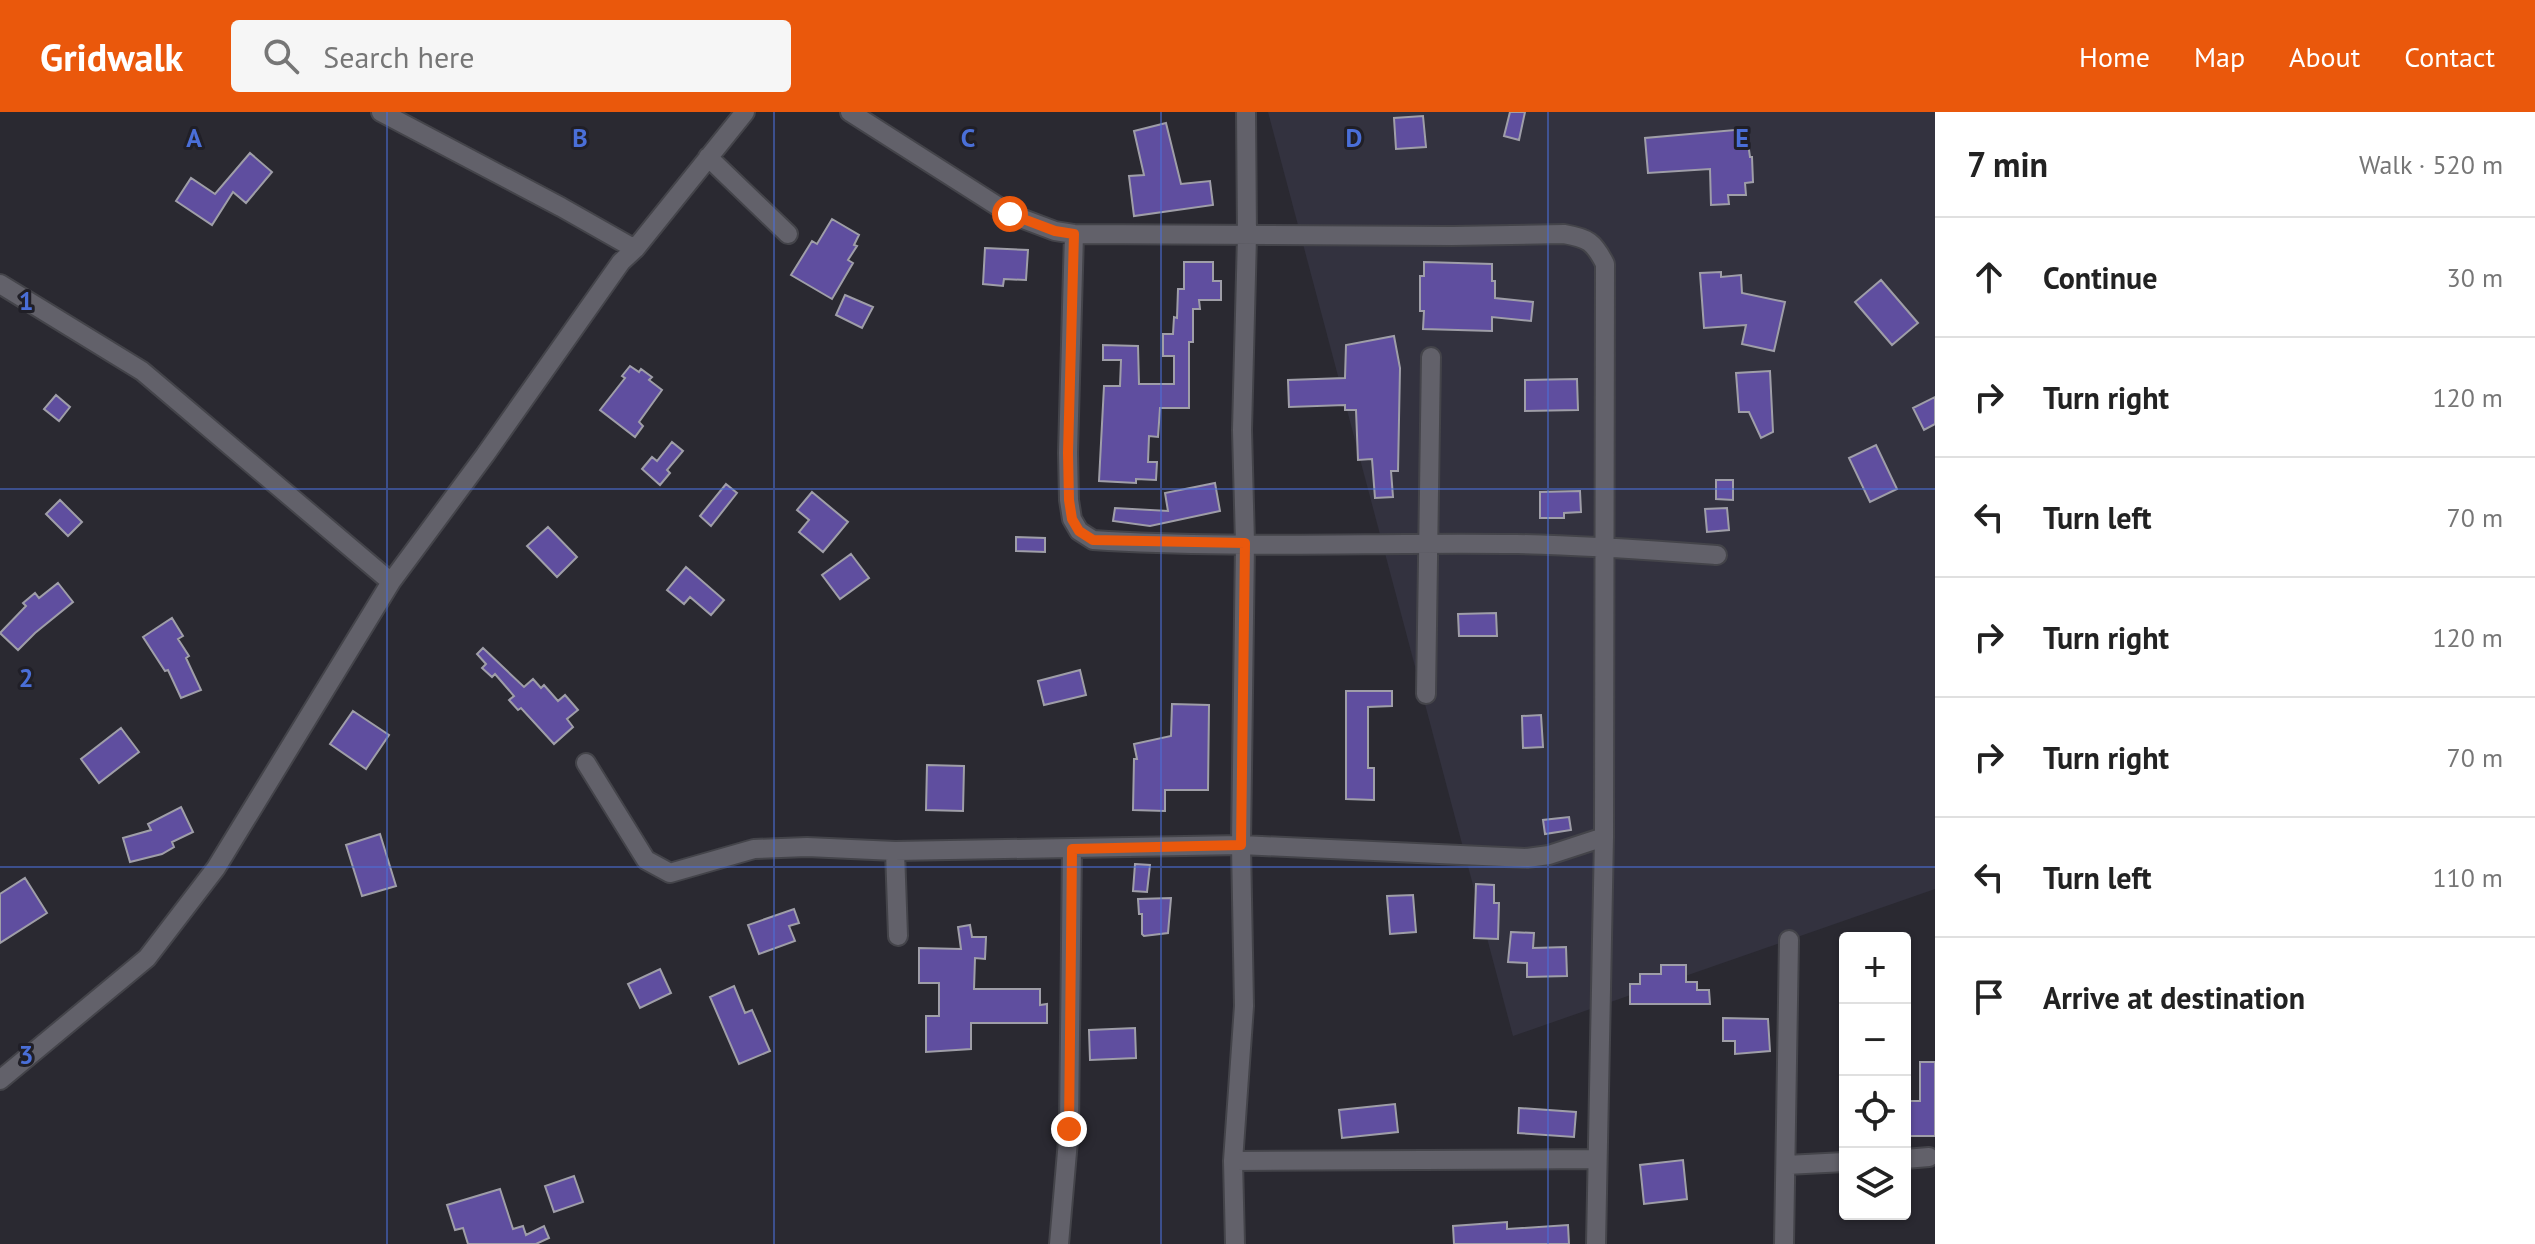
<!DOCTYPE html>
<meta charset="utf-8">
<style>
:root{--surface:#fff;--page:#f6f6f6;--text:#222;--muted:#767676;--line:#e0e0e0;--accent:#ea580c}
body{margin:0;font-family:"PT Sans",sans-serif;background:var(--page);color:var(--text)}
.controls{position:absolute;right:24px;bottom:24px;display:grid;overflow:hidden;border-radius:8px;box-shadow:0 2px 6px #0004}
.controls button{width:72px;height:72px;display:grid;place-items:center;padding:0;border:0;border-bottom:2px solid var(--line);background:var(--surface);color:var(--text);font:40px sans-serif}
.stop{position:absolute;width:24px;height:24px;margin:-18px;border:6px solid #ea580c;border-radius:50%;background:#fff}
.stop.end{background:#ea580c;border-color:#fff;box-shadow:0 2px 8px #0008}
.list{margin:0;padding:0;list-style:none}
h2{display:flex;justify-content:space-between;align-items:center;height:104px;margin:0;padding:0 32px;font-size:34px}
h2 small{font-size:26px;font-weight:400;color:var(--muted)}
.list li{display:grid;grid-template-columns:52px 1fr auto;gap:24px;align-items:center;box-sizing:border-box;height:120px;padding:0 32px;border-top:2px solid var(--line)}
.list b{display:block;font-size:30px;white-space:nowrap}
.list em{font-size:26px;font-style:normal;color:var(--muted)}
.icon{flex:none;width:44px;height:44px;fill:none;stroke:currentColor;stroke-width:2;stroke-linecap:round;stroke-linejoin:round}
.map{position:relative;flex:none;width:1935px;height:1132px;overflow:hidden}
header{display:flex;align-items:center;gap:48px;box-sizing:border-box;height:112px;padding:0 40px;background:var(--accent);color:#fff}
header strong{font-size:38px}
nav{display:flex;gap:44px;margin-inline-start:auto;font-size:28px}
.search{width:560px;height:72px;background:var(--page);display:flex;align-items:center;gap:20px;box-sizing:border-box;padding:0 28px;border-radius:8px;color:var(--muted);font-size:30px}
main{display:flex}
aside{flex:1;background:var(--surface)}
.map>svg:first-child{display:block}
.built{fill:#33323f}
.building{fill:#5f4e9f;stroke:#9f9ea8;stroke-width:2}
.lines{fill:none;stroke-linecap:round;stroke-linejoin:round}
.minor-casing{stroke:#44444a;stroke-width:22}
.minor{stroke:#62616a;stroke-width:18}
.route{stroke:#ea580c;stroke-width:10}
.grid{fill:none;stroke:#4a6fd8;stroke-width:2;stroke-opacity:0.55}
.grid-label{font-size:26px;text-anchor:middle;font-weight:bold;fill:#4a6fd8;stroke:#201f27;stroke-width:6;stroke-linejoin:round;paint-order:stroke}
</style>
<header>
<strong>Gridwalk</strong>
<div class="search"><svg class="icon" aria-label="search" viewBox="0 0 24 24"><circle cx="10" cy="10" r="6"/><path d="M15 15l6 6"/></svg>Search here</div>
<nav><a>Home</a><a>Map</a><a>About</a><a>Contact</a></nav>
</header>
<main>
<div class="map">
<svg width="1935" height="1132" viewBox="0 0 1935 1132">
<rect width="100%" height="100%" fill="#2a2931"/>
<!-- built -->
<path class="built" d="M1268 0H1935V777L1513 924Z"/>
<!-- building -->
<path class="building" d="M1510 0H1525L1519 28 1504 24Z
M1423 4 1426 35 1396 37 1394 6Z
M1166 11 1181 72 1210 69 1213 93 1134 104 1129 64 1144 63 1134 19Z
M1746 17 1750 45H1752L1753 70 1745 71 1746 83H1728L1729 92 1711 93 1710 57 1648 61 1645 26Z
M250 41 272 60 246 91 233 80 212 113 176 89 191 66 215 82Z
M832 107 859 123 854 133 857 134 848 148 853 151 832 187 791 163 812 129 817 132Z
M985 136 1028 138 1026 168 1004 167 1003 174 983 172Z
M1184 150H1213V169H1221V188H1199L1200 197H1193V230H1189V296H1160L1158 325 1149 324 1148 350H1157L1156 368 1136 367V371L1099 369 1104 274H1120L1121 248H1103V233L1138 234 1139 272H1174V244H1163V222H1173L1174 205 1177 206 1178 177H1184Z
M1424 150 1492 152V169H1495V186L1533 190 1531 209 1492 205V219L1423 217 1424 199H1420V164H1424Z
M1721 160V165L1741 163 1742 181 1785 190 1774 239 1742 232 1746 213 1704 216 1700 161Z
M1881 168 1918 211 1892 233 1855 190Z
M845 183 873 195 862 216 836 203Z
M1394 224 1400 256 1398 359H1391L1393 385 1375 386 1372 347 1358 348 1356 298H1345V293L1289 295 1288 268 1345 266 1346 233Z
M630 254 639 260 641 257 652 265 649 268 662 278 639 310 643 314 635 325 600 298 625 266 622 264Z
M1770 259 1773 320 1761 326 1749 300H1739L1736 261Z
M1577 267 1578 298 1525 299V268Z
M56 283 70 295 59 309 44 297Z
M1935 285V312L1924 318 1913 296Z
M672 330 683 339 667 358 670 361 660 373 642 357 652 345 657 349Z
M1876 333 1897 377 1870 390 1849 346Z
M1716 368H1733V388L1716 387Z
M1215 371 1220 399 1150 414 1113 409 1115 396 1168 399 1165 381Z
M726 372 737 381 711 414 700 404Z
M1580 379 1581 400 1564 401V406H1540V380Z
M812 380 848 410 823 440 799 420 809 408 797 398Z
M60 388 82 410 68 424 46 402Z
M1727 396 1729 418 1707 420 1705 397Z
M548 415 577 445 557 465 527 434Z
M1016 425 1045 426V440L1016 439Z
M851 442 869 466 840 487 822 463Z
M686 455 724 488 711 503 690 485 684 492 667 478Z
M58 471 73 490 35 521 18 538 0 521 26 494 23 491 35 481 39 486Z
M1496 501 1497 524H1459L1458 502Z
M172 506 183 524 178 527 189 544 186 546 201 578 181 586 168 558 165 559 143 525Z
M483 536 524 575 533 567 541 576 544 573 558 589 565 583 578 598 567 607 573 615 554 632 521 596 518 598 509 588 514 584 495 562 492 565 482 556 486 552 477 542Z
M1080 558 1086 583 1044 593 1038 569Z
M1346 579H1392V594L1368 595V656H1374V688L1346 687Z
M1172 592 1209 593 1208 678H1165V699L1133 698 1134 647H1137L1134 632 1171 624Z
M353 599 389 623 366 657 330 632Z
M1541 603 1543 635 1523 636 1522 604Z
M121 616 139 640 99 671 81 647Z
M927 653 964 654 963 699 926 698Z
M181 695 193 720 172 730 174 735 162 742 130 750 123 726 151 718 148 712Z
M1569 705 1571 718 1545 722 1543 708Z
M380 722 396 774 362 784 346 733Z
M1135 752 1150 753 1147 780 1133 779Z
M25 766 47 801 0 831V782Z
M1476 772 1494 773V791H1499L1498 827 1474 826Z
M1413 783 1416 820 1390 822 1387 784Z
M1171 786 1168 821 1144 824 1142 822V802H1139L1138 787Z
M794 797 799 811 789 814 795 829 759 842 748 813Z
M970 813 972 825H986L985 847 975 846 974 877H1040V893L1047 892V911H971V937L926 940V904H939V871H919V836L961 837 958 815Z
M1511 820 1534 821 1533 836 1566 835 1567 864 1527 865V851L1508 850Z
M1661 853H1686V870H1697V878H1709L1710 892H1630V872H1640V862H1661Z
M660 857 671 881 640 896 628 872Z
M734 874 745 901 752 898 770 939 739 952 710 885Z
M1723 906 1768 907 1770 939 1735 942V929H1723Z
M1135 916 1136 946 1090 948 1089 918Z
M1920 950H1935V1024H1905V989H1920Z
M1395 992 1398 1020 1342 1026 1339 998Z
M1519 996 1576 1000 1574 1025 1518 1021Z
M1683 1048 1687 1087 1644 1092 1640 1053Z
M574 1064 583 1090 554 1100 545 1074Z
M500 1077 513 1117 523 1114 526 1123 544 1114 549 1126 536 1132H468L463 1116 455 1118 447 1093Z
M1507 1110V1117L1568 1113 1569 1132H1454L1453 1114Z"/>
<g class="lines">
<defs>
<path id="minor" d="M381 0 561 95 635 137
M850 0 1010 102 1055 119 1074 122 1452 124 1564 122C1588 126 1594 130 1605 152L1604 725 1596 1132
M708 45 788 122
M1074 122 1068 341 1069 388 1072 407 1079 419 1093 428C1234 437 1376 430 1517 432 1584 433 1650 438 1717 443
M0 172 142 259 391 470
M1426 582 1431 245
M586 651 646 748 670 761 754 737 807 735 895 739 1241 733 1527 746 1549 743 1604 725
M895 739 898 824
M0 968 147 846 216 756 391 470 485 343 621 150 635 137 745 0
M1905 1047 1929 1045
M1233 1049 1597 1047
M1786 1053 1845 1050
M1059 1132 1069 1017 1072 737
M1235 1132 1233 1049 1244 894 1241 733 1245 431 1242 318 1247 124 1246 0
M1784 1132 1789 828"/>
</defs>
<!-- minor casing -->
<use href="#minor" class="minor-casing"/>
<!-- minor -->
<use href="#minor" class="minor"/>
</g>
<g class="lines">
<!-- route -->
<path class="route" d="M1010 102 1055 119 1074 122 1068 341 1069 388 1072 407 1079 419 1093 428 1245 431 1241 733 1072 737 1069 1017"/>
</g>
<!-- grid -->
<path class="grid" d="M387 0V1132M774 0V1132M1161 0V1132M1548 0V1132M0 377H1935M0 755H1935"/>
<g class="grid-label">
<text x="194" y="35">A</text>
<text x="580" y="35">B</text>
<text x="968" y="35">C</text>
<text x="1354" y="35">D</text>
<text x="1742" y="35">E</text>
<text x="26" y="198">1</text>
<text x="26" y="575">2</text>
<text x="26" y="952">3</text>
</g>
</svg>
<div class="controls">
<button>+</button>
<button>−</button>
<button><svg class="icon" aria-label="locate" viewBox="0 0 24 24"><circle cx="12" cy="12" r="6"/><path d="M12 2v4M12 18v4M2 12h4M18 12h4"/></svg></button>
<button><svg class="icon" aria-label="layers" viewBox="0 0 24 24"><path d="M12 4l9 5-9 5-9-5zM3 14l9 5 9-5"/></svg></button>
</div>
<div class="stop" style="left:1010px;top:102px"></div>
<div class="stop end" style="left:1069px;top:1017px"></div>
</div>
<aside>
<h2>7 min<small>Walk · 520 m</small></h2>
<ul class="list">
<li><svg class="icon" aria-label="ahead" viewBox="0 0 24 24"><path d="M12 20V5M6 11l6-6 6 6"/></svg><div><b>Continue</b></div><em>30 m</em></li>
<li><svg class="icon" aria-label="right" viewBox="0 0 24 24"><path d="M7 20v-9h11M14 6l5 5-5 5"/></svg><div><b>Turn right</b></div><em>120 m</em></li>
<li><svg class="icon" aria-label="left" viewBox="0 0 24 24"><path d="M17 20v-9H6M10 6l-5 5 5 5"/></svg><div><b>Turn left</b></div><em>70 m</em></li>
<li><svg class="icon" aria-label="right" viewBox="0 0 24 24"><path d="M7 20v-9h11M14 6l5 5-5 5"/></svg><div><b>Turn right</b></div><em>120 m</em></li>
<li><svg class="icon" aria-label="right" viewBox="0 0 24 24"><path d="M7 20v-9h11M14 6l5 5-5 5"/></svg><div><b>Turn right</b></div><em>70 m</em></li>
<li><svg class="icon" aria-label="left" viewBox="0 0 24 24"><path d="M17 20v-9H6M10 6l-5 5 5 5"/></svg><div><b>Turn left</b></div><em>110 m</em></li>
<li><svg class="icon" aria-label="arrive" viewBox="0 0 24 24"><path d="M6 21V4h12l-3 4 3 4H6"/></svg><div><b>Arrive at destination</b></div></li>
</ul>
</aside>
</main>
